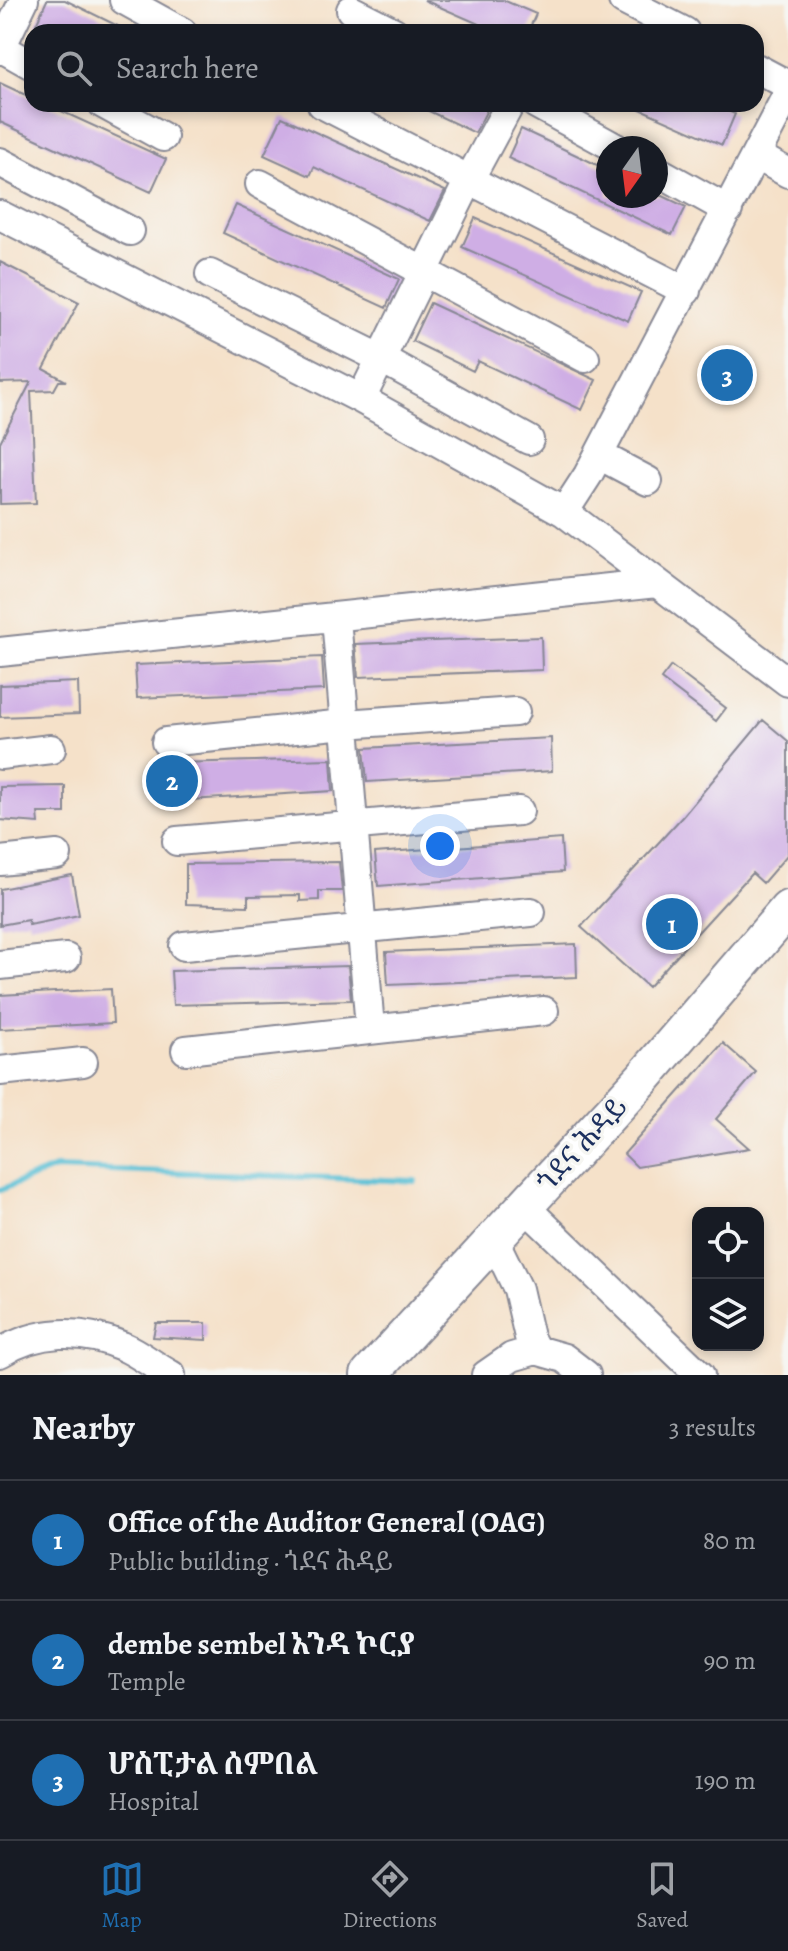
<!DOCTYPE html>
<meta charset="utf-8">
<style>
:root{--surface:#171b24;--page:#242831;--text:#f1f3f6;--muted:#9ea1a6;--line:#363941;--accent:#1f6fb2}
body{margin:0;font-family:Alegreya,"Noto Serif Ethiopic",serif;background:var(--page);color:var(--text)}
.controls{position:absolute;right:24px;bottom:24px;display:grid;overflow:hidden;border-radius:16px;box-shadow:0 4px 12px #0003}
.controls button{width:72px;height:72px;display:grid;place-items:center;padding:0;border:0;border-bottom:2px solid var(--line);background:var(--surface);color:var(--text);font:40px sans-serif}
.compass{position:absolute;left:596px;top:136px;width:72px;height:72px;border-radius:50%;background:var(--surface);box-shadow:0 4px 12px #0003;rotate:194deg}
.you{position:absolute;left:440px;top:846px;width:28px;height:28px;margin:-20px;border:6px solid #fff;border-radius:50%;background:#1a73e8;box-shadow:0 0 0 12px #1a73e833}
.badge{display:grid;place-items:center;width:52px;height:52px;border-radius:50%;background:var(--accent);color:#fff;font-size:26px;font-weight:700}
.pin{position:absolute;translate:-50% -50%;border:4px solid #fff;box-shadow:0 2px 8px #0006}
.list{margin:0;padding:0;list-style:none}
h2{display:flex;justify-content:space-between;align-items:center;height:104px;margin:0;padding:0 32px;font-size:34px}
h2 small{font-size:26px;font-weight:400;color:var(--muted)}
.list li{display:grid;grid-template-columns:52px 1fr auto;gap:24px;align-items:center;box-sizing:border-box;height:120px;padding:0 32px;border-top:2px solid var(--line)}
.list b{display:block;font-size:30px;white-space:nowrap}
.list p{margin:0;font-size:26px;white-space:nowrap;color:var(--muted)}
.list em{font-size:26px;font-style:normal;color:var(--muted)}
.icon{flex:none;width:44px;height:44px;fill:none;stroke:currentColor;stroke-width:2;stroke-linecap:round;stroke-linejoin:round}
.map{position:relative;flex:none;width:788px;height:1375px;overflow:hidden}
.search{position:absolute;background:var(--surface);box-shadow:0 4px 12px #0003;left:24px;right:24px;top:24px;height:88px;display:flex;align-items:center;gap:20px;box-sizing:border-box;padding:0 28px;border-radius:24px;color:var(--muted);font-size:30px}
.sheet{height:464px;background:var(--surface)}
nav{display:flex;justify-content:space-around;align-items:center;box-sizing:border-box;height:112px;border-top:2px solid var(--line);background:var(--surface);font-size:22px;color:var(--muted)}
nav a{display:grid;justify-items:center;gap:4px}
nav .on{color:var(--accent)}
.map>svg:first-child{display:block}
.lines{fill:none;stroke-linecap:round;stroke-linejoin:round}
.stream{stroke:#58c0d5;stroke-width:6}
.building{fill:#cfaee5}
.minor-casing{stroke:#888894;stroke-width:32}
.major-casing{stroke:#888894;stroke-width:40}
.minor{stroke:#fff;stroke-width:28}
.major{stroke:#fff;stroke-width:36}
.labels{text-anchor:middle;stroke-width:7;stroke-linejoin:round;paint-order:stroke}
.street-label{font-size:28px;fill:#1b2f5e;stroke:#f6f6f2}
</style>
<div class="map">
<svg width="788" height="1375" viewBox="0 0 788 1375">
<rect width="100%" height="100%" fill="#f6f6f2"/>
<filter id="ink" filterUnits="userSpaceOnUse"><feTurbulence type="fractalNoise" baseFrequency=".0125" numOctaves="2"/><feDisplacementMap in="SourceGraphic" scale="16" xChannelSelector="R" yChannelSelector="G"/><feConvolveMatrix kernelMatrix="1 2 1 2 8 2 1 2 1" color-interpolation-filters="sRGB"/></filter>
<filter id="wash" filterUnits="userSpaceOnUse"><feTurbulence type="fractalNoise" baseFrequency=".006" numOctaves="4" result="noise"/><feDisplacementMap in="SourceGraphic" scale="32" xChannelSelector="R" yChannelSelector="G"/><feGaussianBlur stdDeviation="1.8" result="paint"/><feColorMatrix in="noise" values="0 0 0 0 0 0 0 0 0 0 0 0 0 0 0 0 0 1.4 0 .05"/><feComposite in="paint" operator="in"/></filter>
<g filter="url(#wash)">
<rect width="100%" height="100%" fill="#f5e1c9"/>
<g class="lines">
<!-- stream -->
<path class="stream" d="M0 1190 55 1168 415 1181"/>
</g>
<g id="blocks">
<!-- building -->
<path class="building" d="M47 0H65L130 32H52L36 24Z
M424 0H503L536 14 528 32H497Z
M0 83 32 98V104H46L166 159 151 192 0 122Z
M414 104H490L475 133Z
M629 104H711L735 114 722 145Z
M282 117 445 191 430 221 314 167 310 176 264 155Z
M521 129 608 170V196H663L686 207 672 235 508 158Z
M236 205 399 279 386 308 223 233Z
M475 218 641 292 628 321 462 247Z
M0 262 79 302 44 369 66 381H59L54 390 31 391 36 503 0 504V442L31 382 0 383Z
M430 303 596 380 582 410 478 361 473 371 412 341Z
M541 637 542 670 358 677 355 644Z
M322 657 324 690 137 698 135 665Z
M671 666 726 708 716 721 661 679Z
M78 682 79 714 0 717V685Z
M763 720 788 741V854L763 883 752 873 648 987 581 927 683 816Z
M551 738 552 771 367 782 364 748Z
M331 759 333 791 175 801 173 763Z
M65 786V813H38L39 823 0 820V787Z
M561 839 563 872 378 886 375 853Z
M339 862 342 891H319V900L300 901V895L248 896V906L186 904V864Z
M72 875 79 915 29 925 28 920 0 925V889Z
M576 944 577 977 388 985 386 952Z
M348 966 351 1000 173 1005 171 971Z
M111 989 113 1023 0 1029V995Z
M723 1043 756 1072 716 1119 749 1148 637 1167 624 1154Z
M156 1323H206V1340L153 1337Z"/>
</g>
</g>
<g filter="url(#ink)">
<use href="#blocks" fill-opacity="0" stroke="#888894" stroke-width="2"/>
<g class="lines">
<defs>
<path id="minor" d="M124 0 182 32
M623 0 685 32
M351 10 394 32
M0 47 32 65
M0 50 24 0
M756 68 788 85
M103 104 163 137
M322 104 686 291
M536 104 616 148
M756 155 788 173
M0 162 130 231
M656 170 728 210
M260 184 585 358
M0 215 361 399 564 512 788 682
M210 274 382 359 529 440
M361 399 469 180 510 104
M599 455 648 481
M564 512 588 475 788 93
M336 618 370 1028
M0 652 657 583
M166 742 345 724 515 712
M0 755 51 749
M177 841 519 811
M0 861 57 855
M184 946 531 912
M0 965 66 958
M186 1050 544 1011
M0 1071 83 1062
M523 1205 700 1375
M493 1238 518 1289 529 1337 536 1350 564 1358 586 1375
M0 1353C37 1330 81 1328 122 1346 139 1353 154 1366 171 1375
M486 1375 512 1357 536 1350"/>
<path id="major" d="M369 1375 643 1078 788 909"/>
</defs>
<!-- minor casing -->
<use href="#minor" class="minor-casing"/>
<!-- major casing -->
<use href="#major" class="major-casing"/>
<!-- minor -->
<use href="#minor" class="minor"/>
<!-- major -->
<use href="#major" class="major"/>
</g>
</g>
<g class="labels">
<!-- street labels -->
<g class="street-label">
<text transform="translate(581 1144) rotate(-47)" y="10">ጎደና ሕዳይ</text>
</g>
</g>
</svg>
<div class="controls">
<button><svg class="icon" aria-label="locate" viewBox="0 0 24 24"><circle cx="12" cy="12" r="6"/><path d="M12 2v4M12 18v4M2 12h4M18 12h4"/></svg></button>
<button><svg class="icon" aria-label="layers" viewBox="0 0 24 24"><path d="M12 4l9 5-9 5-9-5zM3 14l9 5 9-5"/></svg></button>
</div>
<svg class="compass" viewBox="-18 -18 36 36"><path d="M0-13l5 13h-10z" fill="#e53935"/><path d="M0 13l5-13h-10z" fill="#9ea1a6"/></svg>
<div class="you"></div>
<div class="pin badge" style="left:672px;top:924px">1</div>
<div class="pin badge" style="left:172px;top:781px">2</div>
<div class="pin badge" style="left:727px;top:375px">3</div>
<div class="search"><svg class="icon" aria-label="search" viewBox="0 0 24 24"><circle cx="10" cy="10" r="6"/><path d="M15 15l6 6"/></svg>Search here</div>
</div>
<section class="sheet">
<h2>Nearby<small>3 results</small></h2>
<ul class="list">
<li><span class="badge">1</span><div><b>Office of the Auditor General (OAG)</b><p>Public building · ጎደና ሕዳይ</p></div><em>80 m</em></li>
<li><span class="badge">2</span><div><b>dembe sembel አንዳ ኮርያ</b><p>Temple</p></div><em>90 m</em></li>
<li><span class="badge">3</span><div><b>ሆስፒታል ሰምበል</b><p>Hospital</p></div><em>190 m</em></li>
</ul>
</section>
<nav>
<a class="on"><svg class="icon" aria-label="map" viewBox="0 0 24 24"><path d="M3 6l6-2 6 2 6-2v14l-6 2-6-2-6 2zM9 4v14M15 6v14"/></svg>Map</a>
<a><svg class="icon" aria-label="directions" viewBox="0 0 24 24"><path d="M12 3l9 9-9 9-9-9zM9 14v-3h6M13 9l2 2-2 2"/></svg>Directions</a>
<a><svg class="icon" aria-label="saved" viewBox="0 0 24 24"><path d="M7 4h10v16l-5-4-5 4z"/></svg>Saved</a>
</nav>
